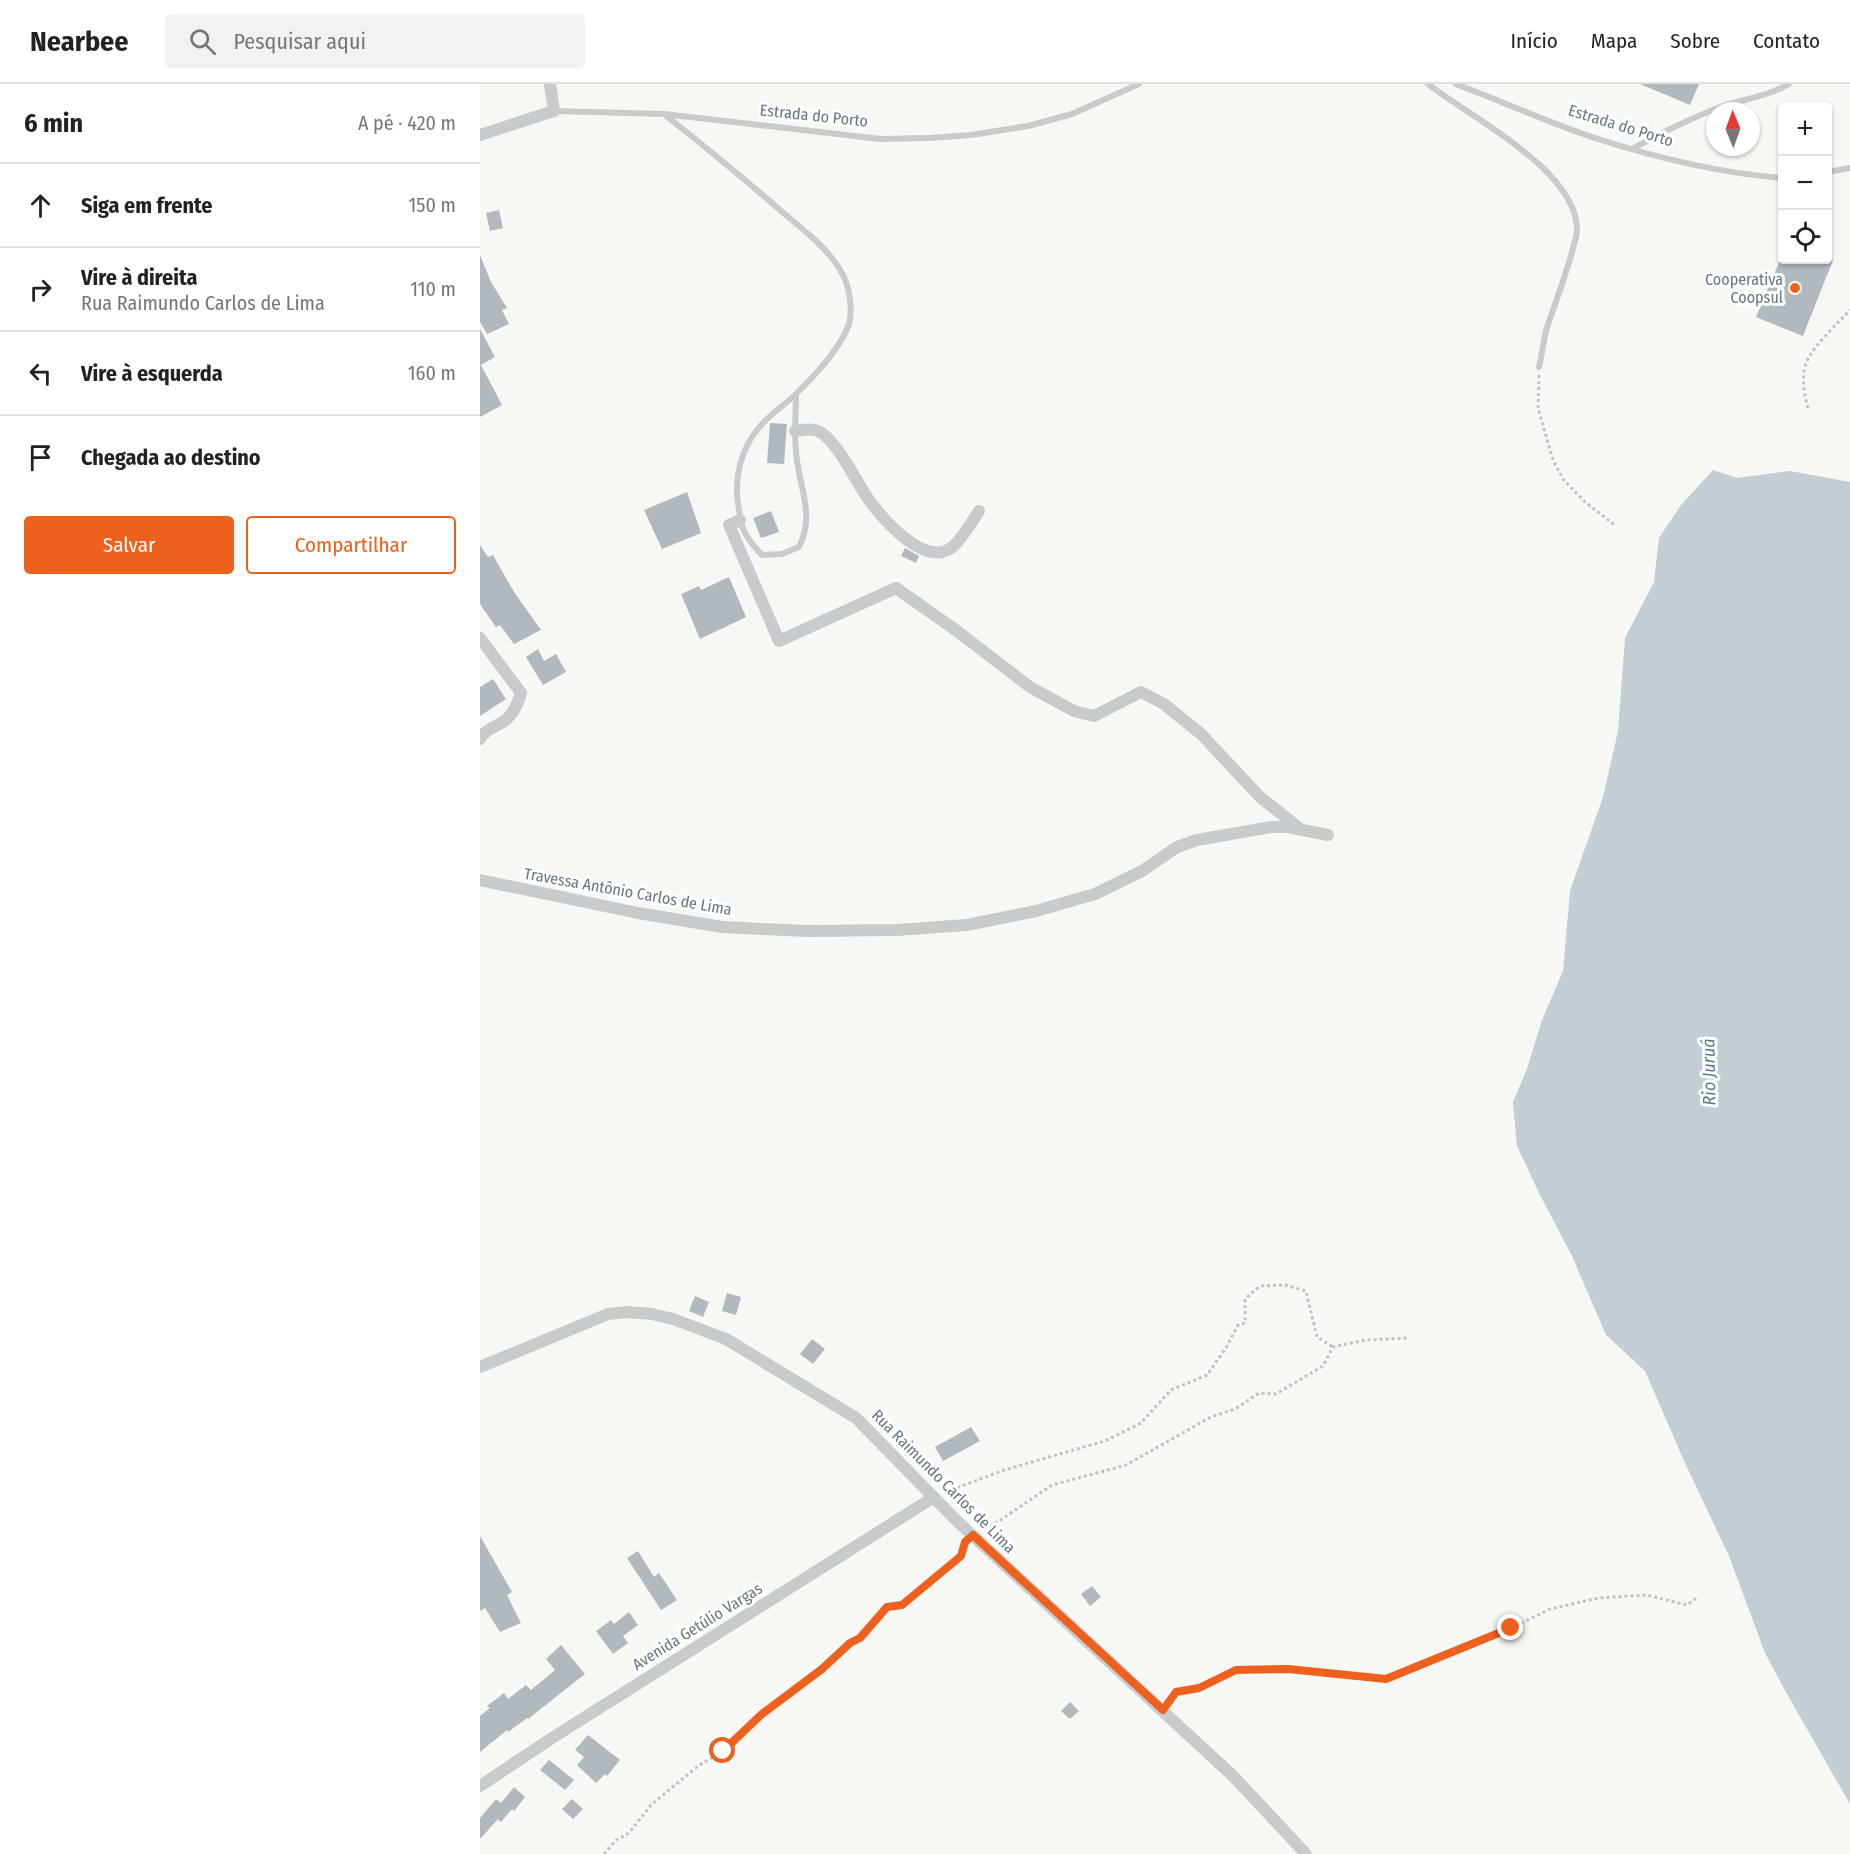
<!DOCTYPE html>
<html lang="pt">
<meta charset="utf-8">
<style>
:root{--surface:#fff;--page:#f2f2f2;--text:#222;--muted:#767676;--line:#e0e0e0;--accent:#ee601d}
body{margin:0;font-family:"Fira Sans Condensed",sans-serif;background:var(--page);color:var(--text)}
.controls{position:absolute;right:18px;top:18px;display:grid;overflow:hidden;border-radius:6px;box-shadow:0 2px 4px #0004}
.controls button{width:54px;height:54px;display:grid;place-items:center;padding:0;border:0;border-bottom:2px solid var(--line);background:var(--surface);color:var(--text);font:30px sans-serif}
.compass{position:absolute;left:1226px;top:18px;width:54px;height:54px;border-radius:50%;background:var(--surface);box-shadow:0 2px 4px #0004;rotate:359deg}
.stop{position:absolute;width:18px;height:18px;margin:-14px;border:4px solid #ee601d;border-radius:50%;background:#fff}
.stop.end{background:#ee601d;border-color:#fff;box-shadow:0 2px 6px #0008}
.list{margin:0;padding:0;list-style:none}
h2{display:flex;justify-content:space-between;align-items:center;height:78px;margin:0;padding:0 24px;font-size:26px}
h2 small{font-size:20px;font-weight:400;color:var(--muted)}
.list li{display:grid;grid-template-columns:39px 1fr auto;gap:18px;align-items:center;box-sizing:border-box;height:84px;padding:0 24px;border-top:2px solid var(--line)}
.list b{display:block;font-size:22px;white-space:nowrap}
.list p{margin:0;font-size:20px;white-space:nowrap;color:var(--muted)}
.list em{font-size:20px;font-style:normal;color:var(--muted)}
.actions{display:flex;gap:12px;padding:18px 24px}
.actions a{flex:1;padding:14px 0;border:2px solid var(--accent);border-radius:6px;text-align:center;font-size:21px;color:var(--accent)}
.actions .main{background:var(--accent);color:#fff}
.icon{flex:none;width:33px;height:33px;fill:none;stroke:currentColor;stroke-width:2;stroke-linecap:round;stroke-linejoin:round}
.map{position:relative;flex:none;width:1370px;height:1770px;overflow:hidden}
header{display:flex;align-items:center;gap:36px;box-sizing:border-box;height:84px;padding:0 30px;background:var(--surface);border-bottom:2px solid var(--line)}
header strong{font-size:28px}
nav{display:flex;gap:33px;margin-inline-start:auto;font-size:21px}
.search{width:420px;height:54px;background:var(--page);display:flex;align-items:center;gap:15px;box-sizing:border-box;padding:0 21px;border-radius:6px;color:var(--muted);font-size:22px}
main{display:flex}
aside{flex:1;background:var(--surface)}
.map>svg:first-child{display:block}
.water{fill:#c3cdd3}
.building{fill:#b2b9be}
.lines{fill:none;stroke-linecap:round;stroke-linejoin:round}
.path{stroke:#c0c2c5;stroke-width:3;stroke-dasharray:3 3;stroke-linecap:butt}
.service{stroke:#c7cbce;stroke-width:6}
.minor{stroke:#c7cbce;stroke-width:12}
.route{stroke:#ee601d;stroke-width:8}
.poi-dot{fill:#ee601d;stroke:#fff;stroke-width:2}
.labels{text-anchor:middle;stroke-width:6;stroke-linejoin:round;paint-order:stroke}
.street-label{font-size:16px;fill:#647587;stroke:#fff}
.poi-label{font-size:16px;fill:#647587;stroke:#fff;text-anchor:end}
.water-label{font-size:18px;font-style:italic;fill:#607783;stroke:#fff}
</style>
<header>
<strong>Nearbee</strong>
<div class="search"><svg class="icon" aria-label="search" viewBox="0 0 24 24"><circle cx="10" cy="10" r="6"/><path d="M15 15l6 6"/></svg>Pesquisar aqui</div>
<nav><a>Início</a><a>Mapa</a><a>Sobre</a><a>Contato</a></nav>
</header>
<main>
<aside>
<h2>6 min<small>A pé · 420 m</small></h2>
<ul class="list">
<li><svg class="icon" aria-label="ahead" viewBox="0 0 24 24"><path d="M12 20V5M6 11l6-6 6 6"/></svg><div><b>Siga em frente</b></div><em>150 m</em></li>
<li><svg class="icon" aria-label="right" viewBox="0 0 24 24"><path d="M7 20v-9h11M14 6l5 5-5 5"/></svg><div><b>Vire à direita</b><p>Rua Raimundo Carlos de Lima</p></div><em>110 m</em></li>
<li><svg class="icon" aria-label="left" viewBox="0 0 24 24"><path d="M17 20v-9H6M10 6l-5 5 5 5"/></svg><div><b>Vire à esquerda</b></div><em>160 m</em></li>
<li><svg class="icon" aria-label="arrive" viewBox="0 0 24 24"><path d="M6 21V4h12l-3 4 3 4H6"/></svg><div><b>Chegada ao destino</b></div></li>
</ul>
<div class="actions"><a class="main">Salvar</a><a>Compartilhar</a></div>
</aside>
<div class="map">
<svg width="1370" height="1770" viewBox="0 0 1370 1770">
<rect width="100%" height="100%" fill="#f7f7f4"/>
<!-- water -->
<path class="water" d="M1233 386 1257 394 1310 387 1370 398V1720L1303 1603 1285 1569 1249 1472 1205 1379 1165 1287 1126 1251 1092 1172 1060 1111 1037 1062 1033 1018 1047 985 1062 936 1083 887 1090 807 1123 713 1138 647 1145 554 1174 498 1179 454 1201 421Z"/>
<!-- building -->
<path class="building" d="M1160 0H1219L1210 21Z
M19 126 23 144 10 147 6 129Z
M0 171 11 198 27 224 22 226 29 240 7 250 0 238Z
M1300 176H1353L1323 252 1276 233Z
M0 245 15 273 1 281 22 321 0 333Z
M290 339 307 340 304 380 287 379Z
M207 408 221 449 182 465 164 426Z
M291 427 299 448 281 454 273 434Z
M0 461 8 473 13 471 34 508 61 546 34 560 20 541 16 543 4 526 0 520Z
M425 464 439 472 436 479 421 472Z
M249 493 266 533 220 555 201 510 219 502 221 506Z
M58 565 64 577 76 570 86 588 63 601 46 573Z
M13 595 26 615 0 632V603Z
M247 1209 261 1213 256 1231 242 1227Z
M215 1212 229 1218 223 1233 209 1227Z
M332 1255 345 1265 333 1280 320 1270Z
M491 1343 500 1357 463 1377 455 1363Z
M0 1452 32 1508 27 1511 41 1539 20 1548 5 1524 0 1527Z
M158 1467 174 1493 179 1489 197 1516 181 1526 147 1474Z
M612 1502 621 1513 610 1522 601 1510Z
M149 1528 158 1541 143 1552 148 1559 133 1570 116 1547 131 1536 134 1540Z
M81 1561 105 1590 48 1635 47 1634 28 1648 27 1646 0 1668V1632L10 1624 7 1622 24 1609 28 1615 46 1601 51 1606 75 1586 66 1575Z
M590 1618 599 1627 590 1635 581 1627Z
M108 1651 140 1676 127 1692 125 1690 116 1699 97 1681 104 1673 95 1666Z
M69 1676 94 1696 85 1706 60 1686Z
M34 1703 45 1713 34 1727 32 1725 21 1738 18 1735 0 1755V1734L16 1715 21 1719Z
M92 1715 103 1725 93 1735 82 1725Z"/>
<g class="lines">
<!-- path -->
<path class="path" d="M1059 291 1058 324 1073 376 1083 395 1105 418 1136 442
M1328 324C1324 310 1321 291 1327 277 1334 261 1358 239 1370 226
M466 1408 524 1386 625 1357 661 1339 691 1306 727 1291 746 1264 758 1241 765 1239V1215L780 1202 805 1201 826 1207 837 1253 853 1263
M504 1445 519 1437 572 1401 646 1381 731 1333 755 1325 779 1309 796 1310 843 1282 853 1263 886 1256 928 1254
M690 1617 696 1608 719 1604 756 1586 808 1585 906 1595 1031 1544 1070 1525 1118 1514 1166 1511 1207 1521 1218 1513
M124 1770 136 1756 149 1749 171 1721 218 1682 243 1667 282 1630 342 1585 370 1559 380 1554 407 1523 422 1521 436 1510 481 1472 484 1462"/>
<!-- service -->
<path class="service" d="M948 0C991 34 1097 86 1097 146 1097 152 1094 159 1093 164 1086 192 1075 219 1066 247 1063 259 1062 271 1059 283
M976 0C1023 18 1070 39 1118 55 1177 74 1241 89 1302 94
M74 27 184 30 400 55 450 54 491 51 548 42 592 30 659 0
M184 30C223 61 262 93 300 126 322 145 350 165 363 191 370 205 374 231 367 245 357 268 335 291 317 309 304 322 288 331 277 346 261 366 254 394 258 419 261 445 264 452 282 471L302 470 319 463C336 429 318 402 316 367 314 348 316 329 316 310
M1154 64C1183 48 1211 34 1243 22 1265 15 1288 12 1309 0
M1348 88 1370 84"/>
<!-- minor -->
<path class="minor" d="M0 51 74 27 70 0
M315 347C322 346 331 344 338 347 355 354 375 395 385 410 398 431 444 484 471 464 481 457 492 437 499 427
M260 436 249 441 299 557 416 504 477 547 550 603 594 627 614 632 661 608 684 620 721 650 780 713 819 744
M0 554 41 609C38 619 35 627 27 635 18 643 7 643 0 655
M0 796 158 829 242 843 327 847 417 846 487 841 556 827 615 810 662 787 697 763 717 756 792 743H808L848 751
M0 1283 128 1230 147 1228 172 1230 193 1235 246 1255 376 1334 476 1436 754 1693 826 1770
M0 1702 72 1654 454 1413"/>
</g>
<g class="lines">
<!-- route -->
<path class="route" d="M243 1667 282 1630 342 1585 370 1559 380 1554 407 1523 422 1521 481 1472 485 1458 493 1451 683 1626 696 1608 719 1604 756 1586 808 1585 906 1595 1031 1544"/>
</g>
<!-- markers -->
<circle class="poi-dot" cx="1315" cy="204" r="6"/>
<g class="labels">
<!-- street labels -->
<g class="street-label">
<text transform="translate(334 31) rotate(6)" y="6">Estrada do Porto</text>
<text transform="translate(1141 41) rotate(17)" y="6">Estrada do Porto</text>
<text transform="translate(148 807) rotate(10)" y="6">Travessa Antônio Carlos de Lima</text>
<text transform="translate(464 1397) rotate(45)" y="6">Rua Raimundo Carlos de Lima</text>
<text transform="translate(217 1542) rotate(-32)" y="6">Avenida Getúlio Vargas</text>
</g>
<!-- poi labels -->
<g class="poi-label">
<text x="1303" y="201">Cooperativa<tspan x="1303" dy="18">Coopsul</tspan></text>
</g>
<!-- water labels -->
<g class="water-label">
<text transform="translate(1229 988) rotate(-91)" y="6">Rio Juruá</text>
</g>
</g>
</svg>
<div class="controls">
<button>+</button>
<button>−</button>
<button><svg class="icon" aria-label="locate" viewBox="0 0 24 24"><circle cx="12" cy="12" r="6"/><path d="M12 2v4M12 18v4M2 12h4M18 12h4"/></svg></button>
</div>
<svg class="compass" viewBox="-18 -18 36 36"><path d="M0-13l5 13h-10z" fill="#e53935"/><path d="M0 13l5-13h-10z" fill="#767676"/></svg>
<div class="stop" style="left:243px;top:1667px"></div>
<div class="stop end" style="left:1031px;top:1544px"></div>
</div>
</main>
